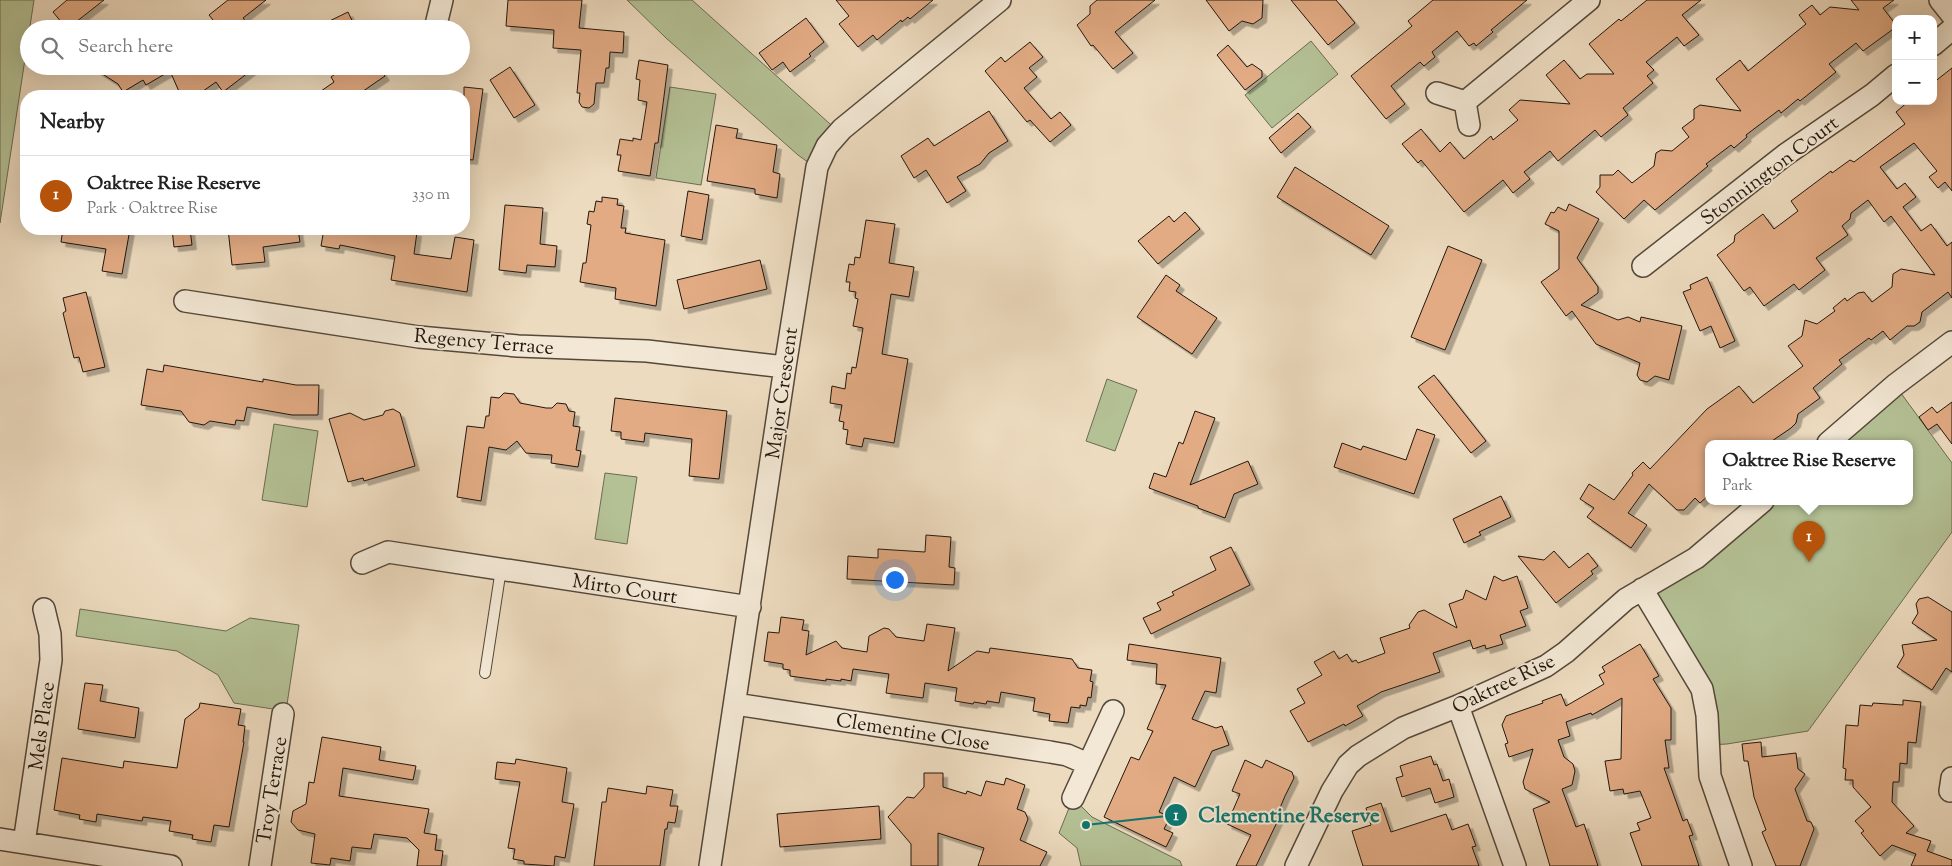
<!DOCTYPE html>
<meta charset="utf-8">
<style>
:root{--surface:#fff;--page:#f2f2f2;--text:#222;--muted:#767676;--line:#e0e0e0;--accent:#b45309}
body{margin:0;font-family:"Sorts Mill Goudy",serif;background:var(--page);color:var(--text)}
.controls{position:absolute;right:15px;top:15px;display:grid;overflow:hidden;border-radius:10px;box-shadow:0 5px 20px #0002}
.controls button{width:45px;height:45px;display:grid;place-items:center;padding:0;border:0;border-bottom:1px solid var(--line);background:var(--surface);color:var(--text);font:25px sans-serif}
.you{position:absolute;left:894px;top:579px;width:18px;height:18px;margin:-12px;border:4px solid #fff;border-radius:50%;background:#1a73e8;box-shadow:0 0 0 8px #1a73e833}
.badge{display:grid;place-items:center;width:32px;height:32px;border-radius:50%;background:var(--accent);color:#fff;font-size:16px;font-weight:700}
.pin{position:absolute;translate:-50% -41px;filter:drop-shadow(0 1px 2px #0008)}
.pin::after{content:'';position:absolute;top:26px;width:18px;height:15px;background:inherit;clip-path:polygon(0 0,100% 0,50% 100%)}
.popup{position:absolute;left:1705px;top:440px;width:208px;height:65px;box-sizing:border-box;display:grid;place-content:center;border-radius:10px;background:var(--surface);filter:drop-shadow(0 1px 4px #0005);font-size:16px;white-space:nowrap;color:var(--muted)}
.popup b{font-size:19px;color:var(--text)}
.popup::after{content:'';position:absolute;left:50%;top:100%;margin-left:-10px;border:10px solid transparent;border-top-color:var(--surface)}
.list{margin:0;padding:0;list-style:none}
h2{display:flex;justify-content:space-between;align-items:center;height:65px;margin:0;padding:0 20px;font-size:21px}
h2 small{font-size:16px;font-weight:400;color:var(--muted)}
.list li{display:grid;grid-template-columns:32px 1fr auto;gap:15px;align-items:center;box-sizing:border-box;height:80px;padding:0 20px;border-top:1px solid var(--line)}
.list b{display:block;font-size:19px;white-space:nowrap}
.list p{margin:0;font-size:16px;white-space:nowrap;color:var(--muted)}
.list em{font-size:16px;font-style:normal;color:var(--muted)}
.icon{flex:none;width:28px;height:28px;fill:none;stroke:currentColor;stroke-width:2;stroke-linecap:round;stroke-linejoin:round}
.map{position:relative;flex:none;width:1952px;height:866px;overflow:hidden}
.search{position:absolute;background:var(--surface);box-shadow:0 5px 20px #0002;left:20px;top:20px;width:450px;height:55px;display:flex;align-items:center;gap:12px;box-sizing:border-box;padding:0 18px;border-radius:28px;color:var(--muted);font-size:19px}
.panel{position:absolute;background:var(--surface);box-shadow:0 5px 20px #0002;left:20px;top:90px;width:450px;height:145px;border-radius:20px}
.map>svg:first-child{display:block}
.green{fill:#b4c195;stroke:#6a6c52}
.building{fill:#e2ab84;stroke:#21170e;filter:url(#shadow)}
.lines{fill:none;stroke-linecap:round;stroke-linejoin:round}
.service-casing{stroke:#54483a;stroke-width:12}
.minor-casing{stroke:#54483a;stroke-width:24}
.service{stroke:#f3e8d5;stroke-width:10}
.minor{stroke:#f3e8d5;stroke-width:21}
.labels{text-anchor:middle;stroke-width:4;stroke-linejoin:round;paint-order:stroke}
.street-label{font-size:20px;fill:#21170e;stroke:#f3e8d5}
.leader{fill:none;stroke:#0f766e;stroke-width:2}
.callout-dot{fill:#0f766e;stroke:#f3e8d5;stroke-width:2}
.mark-label{font-size:15px;text-anchor:middle;font-weight:bold;fill:#fff}
.callout-label{font-size:21px;text-anchor:middle;font-weight:bold;fill:#0f766e;stroke:#f3e8d5;stroke-width:4;stroke-linejoin:round;paint-order:stroke}
</style>
<div class="map">
<svg width="1952" height="866" viewBox="0 0 1952 866">
<defs>
<filter id="shadow"><feDropShadow dx="4.5" dy="4.5" stdDeviation="0" flood-color="#0004"/></filter>
</defs>
<rect width="100%" height="100%" fill="#eddbbf"/>
<filter id="stains"><feTurbulence type="fractalNoise" baseFrequency=".004" numOctaves="4"/><feColorMatrix values="0 0 0 0 .2 0 0 0 0 .09 0 0 0 0 .02 0 0 0 .5 -.17"/></filter>
<radialGradient id="worn" r=".72"><stop offset=".6" stop-color="#630" stop-opacity="0"/><stop offset="1" stop-color="#630" stop-opacity=".3"/></radialGradient>
<!-- green -->
<path class="green" d="M0 0H34L0 223Z
M627 0H692L839 132 816 168 798 155 666 38Z
M1311 41 1338 74 1272 128 1245 95Z
M670 87 716 94 701 185 656 178Z
M1107 379 1137 390 1115 451 1086 441Z
M1895 385 1952 463V532L1808 731 1727 744 1708 745 1707 715 1642 589 1763 501H1909V443H1828Z
M274 424 318 431 307 507 262 500Z
M605 473 637 477 627 544 595 539Z
M80 609 226 631 250 618 299 625 286 711 234 703 218 675 177 651 76 636Z
M1073 798 1092 817 1180 861 1182 866H1081L1077 848 1059 833Z"/>
<!-- building -->
<path class="building" d="M67 0H104L67 29 53 12Z
M228 0H266L243 18 252 29H202L213 20 209 15Z
M508 0H582L579 28 624 32 623 53 610 52 609 68H606L604 83H596L594 104 589 108 582 107 579 102 580 93H577L581 50 553 48 554 30 506 26Z
M836 0H933L910 19 908 17 902 22 901 20 877 40 873 35 858 47 839 24 849 16Z
M1097 0H1155L1115 32 1133 53 1113 69 1093 45 1091 46 1077 25 1090 14V6Z
M1206 0H1263L1262 18 1253 24 1242 21 1229 31Z
M1291 0H1336L1355 23 1328 45Z
M1433 0H1527L1491 30 1493 32 1476 46 1474 43 1469 46 1457 31 1432 52 1435 57 1424 66 1420 62 1391 86 1405 104 1386 119 1351 76 1412 26 1408 21Z
M1647 0H1701L1682 15 1699 35 1684 46 1677 37 1646 62 1654 70 1647 76 1653 83 1623 108 1628 115 1601 137 1595 130 1558 161 1550 151 1524 172 1530 179 1513 193 1503 180 1464 212 1421 160 1418 163 1402 144 1421 129 1440 152 1450 142 1464 159 1491 136 1493 140 1518 120 1509 110 1520 100 1570 104 1546 75 1564 60 1580 79 1587 74H1614L1589 44 1619 19 1621 21Z
M1851 0H1894L1883 8 1896 25V27L1863 51 1856 43 1829 64 1836 72 1800 101 1798 99 1781 113 1779 110 1746 135 1747 137 1734 148 1731 145 1706 164 1708 166 1655 210 1644 200 1624 219 1596 192 1600 187V175H1613L1618 170 1632 183 1654 166 1656 153 1661 150 1672 151 1689 137 1682 128 1694 119V109L1700 105 1741 111 1716 79 1740 60 1748 71 1806 24 1799 15 1812 5 1820 15 1830 7 1859 10Z
M348 12 356 29H313Z
M806 18 824 42 809 54 811 56 790 72 783 62 772 70 759 53Z
M1030 42 1043 57 1029 68 1037 77 1024 88 1051 119 1060 112 1071 125 1050 142 1030 120 1027 122 985 71 1001 57 1005 62Z
M1228 45 1247 67 1252 64 1262 71V77L1245 90 1217 55Z
M639 60 668 65 658 143H655L650 176 618 171 621 155H617L620 139 633 141V138L641 140 647 102 638 100 640 80 636 79Z
M90 66H257L223 92 216 82 196 96H181L170 71 146 85 143 80 123 92 118 84Z
M346 66H378L385 76 356 96H314L334 82 331 77Z
M510 67 535 105 514 118 490 80Z
M1952 68V191L1945 182 1938 188 1929 177 1937 171 1914 143 1880 167 1897 189 1905 183 1916 197 1903 207 1921 231 1931 224 1947 246 1952 242V298L1948 292 1922 312 1920 322 1914 326H1907L1890 340 1883 331 1871 340 1869 338 1839 360 1842 364 1813 388 1820 398 1798 414 1796 423 1791 428 1769 443H1709V495L1700 503 1695 498 1684 510H1677L1649 484 1628 513 1647 525 1631 548 1587 517 1594 508 1580 499 1589 484 1614 500 1633 475 1632 473 1643 462 1650 469 1707 409 1739 386 1753 403 1803 366 1788 346 1802 336 1805 320 1817 324 1835 311 1833 308 1845 298 1847 301 1858 293 1864 292 1872 302 1892 287 1893 274 1901 269 1935 275 1891 216 1884 222 1868 200 1851 213 1850 219 1842 226 1848 235 1816 258 1825 270 1799 290 1794 284 1764 306 1750 287 1744 291 1717 255 1734 242 1735 235 1763 214 1774 229 1798 211 1791 201 1831 171 1832 173 1850 160 1854 162 1905 124 1896 112 1909 101H1933V83Z
M464 87 483 89 473 160 464 159Z
M989 111 1008 141 989 153 980 164 957 177 966 191 947 203 926 170 914 178 901 156 928 138 934 146Z
M1298 113 1311 127 1281 153 1269 138Z
M716 125 738 129 736 138 777 145 773 172 780 174 777 198 755 194V189L707 181Z
M1295 167 1389 226 1371 255 1277 197Z
M688 191 709 195 702 240 681 236Z
M602 197 618 199 617 205 624 206 621 228H626L625 233 665 240 656 306 615 299 616 288 580 282 583 263H586L591 225 587 224 589 211 594 212 596 201 602 202Z
M1569 204 1599 219 1577 258 1598 287V293L1581 305 1618 320 1628 317 1640 322 1641 317 1682 326 1669 380 1655 376 1647 382 1640 380 1637 375 1640 363 1596 344 1572 311 1566 316 1541 282 1559 269V231L1545 224 1551 212 1554 213 1558 207 1566 211Z
M505 205 543 208 540 244 557 246 555 267 527 265 526 273 499 270Z
M1185 212 1200 229 1158 264 1138 241 1169 216 1174 222Z
M866 220 895 224 889 263 914 267 909 297 891 294 882 354 908 359 894 443 864 438 862 447 846 444 848 430 843 429 844 422 839 421 842 405 830 403 832 386 845 389 847 373 851 374 852 367 856 368 863 328 853 326 858 299 855 298 856 292 849 291 850 282H846L849 264 854 265 855 257 860 258Z
M63 229H130L122 274 102 271 106 249 61 242Z
M172 229H190L192 245 174 247Z
M228 229H298L300 242 263 247 265 262 232 265Z
M324 229H398L417 232 414 254 451 259 455 237 474 240 467 292 391 280 395 256 340 245 339 249 321 246Z
M1448 246 1482 260 1445 350 1411 337Z
M760 260 767 289 684 309 677 280Z
M1166 275 1180 285 1176 291 1217 318 1192 354 1137 317Z
M1707 277 1735 341 1720 348 1711 326 1700 331 1683 292 1691 289 1690 285Z
M86 292 105 367 83 372 79 357 74 358 63 313 66 311 63 298Z
M164 365 263 382V379L296 385H319L318 415H292L247 407 244 421 236 420 235 425 210 421 204 425 189 422 181 411 141 405 147 369 163 372Z
M1434 375 1486 441 1471 453 1418 387Z
M504 393 514 394 520 403 546 408H552L557 403 566 404 569 411 575 412 573 426 580 427 576 450 581 451 578 467 551 463 552 455 526 453 517 441 506 450 489 447 481 501 457 497 467 426 484 428 486 416H489L491 397 499 398Z
M615 398 727 411 719 479 689 476 692 439 645 433 644 442 621 439V432L611 431Z
M1952 402V444L1937 424 1928 430 1919 417 1932 407 1937 413Z
M393 409 400 413 415 466 364 481 363 478 348 482 329 419 350 413 364 420 383 415 385 411Z
M1195 411 1215 418 1190 485 1248 461 1258 484 1234 494 1225 518 1198 508V506L1149 488 1154 473 1166 477 1179 442 1183 444Z
M1417 429 1435 435 1414 494 1334 467 1342 443 1361 450 1363 446 1406 460Z
M1501 496 1511 517 1479 532 1481 535 1464 543 1453 519Z
M926 535 951 537 949 567 955 568 954 585 847 579 848 556 878 558V549L925 552Z
M1231 547 1250 585 1151 634 1143 618 1161 610 1157 603 1174 595 1172 592 1216 570 1210 557Z
M1554 551 1569 568 1588 553 1598 566 1591 571 1593 574 1556 603 1518 556 1544 560Z
M1494 576 1503 581 1517 576 1528 608 1520 611 1526 626 1500 635 1503 644 1486 649 1485 645 1473 649 1470 640 1433 653 1440 672 1381 692 1357 706 1363 716 1345 726 1344 724 1308 742 1290 711 1305 703 1297 689 1322 675 1314 662 1334 651 1339 659 1347 654 1352 662 1356 660 1358 663 1385 653 1380 638 1410 628 1409 625 1418 612 1424 610 1457 628 1449 604 1463 599 1466 590 1486 600Z
M1928 597 1952 612V672L1946 668 1932 690 1897 667 1904 655 1902 645 1937 640 1912 623 1918 613 1916 604 1919 599Z
M781 617 804 620 802 630 809 631 806 655 836 641 842 648 867 652 869 636 884 628 889 629 896 637 924 641 927 624 955 628 948 671 977 651 989 653 990 648 1072 659 1078 668 1092 670 1090 681 1093 682 1091 698 1088 697 1086 706 1080 705V708L1071 707 1068 723 1049 721 1050 714 1033 711 1035 698 1001 692 999 703 987 701 986 704 974 702 973 704 955 701 957 688 925 683 923 698 886 693 889 674 853 669 851 681 841 679V681L826 679V681L790 676V670L783 669V664L764 661 768 632 779 633Z
M1129 644 1221 658 1216 693 1205 691 1192 719 1216 728 1222 726 1229 745 1212 751 1195 787 1174 777 1159 812 1170 817 1164 829 1173 833 1166 847 1104 817 1131 757 1139 760 1153 731 1147 729 1166 685 1156 684 1157 664 1127 660Z
M1640 644 1659 676 1653 679 1671 708V740H1665L1669 768H1664L1683 821 1687 819 1693 835 1689 836 1699 866H1642L1630 833 1640 830 1637 823 1651 818 1640 791 1624 794 1623 789 1610 791 1605 761 1621 759 1622 698 1592 715 1591 713 1566 722 1570 736 1558 740 1564 757 1573 764 1575 771 1572 785 1562 789 1576 827 1584 824 1598 866H1550L1533 809 1550 802 1525 789 1523 782 1533 749 1509 757 1505 744 1508 743 1502 725 1506 716 1543 703 1542 701 1561 694 1566 706 1604 684 1599 675 1605 672 1602 667Z
M85 683 103 685 100 701 139 708 135 738 78 729Z
M1903 700 1921 702 1916 743 1908 742 1907 764 1900 763 1899 782H1893L1892 802 1914 826 1906 833 1931 841 1927 851 1952 860V866H1911L1916 854 1892 845 1880 856 1861 833 1864 831 1855 821 1871 807 1853 787V780H1845L1846 769 1843 768 1846 725 1858 726 1860 705 1872 706 1873 703 1903 705Z
M200 703 241 709 238 725 245 726 243 742H244L229 827 214 825 211 842 192 839 193 835 169 831 171 821 143 817 142 821 97 814 96 822 79 819 80 815 54 810 62 758 123 768 124 761 177 768 185 719 199 708Z
M322 737 381 747 379 760 416 766 413 780 343 768 339 796 429 809 424 833 437 835 435 850 443 851 441 866H417L419 850 407 838 374 834 371 849 352 847 350 861 331 858 330 865 311 863 315 834 298 830 291 822 293 811 306 804 309 782 314 783Z
M1761 742 1762 757 1796 753 1798 769 1805 774 1795 789 1807 821 1811 822 1814 829 1800 866H1776L1762 832 1766 830 1754 797 1748 761H1744L1742 744Z
M1431 756 1434 765 1437 764 1443 781 1449 779 1454 797 1435 803 1430 788 1402 797 1396 778 1403 776 1400 766Z
M516 759 567 768 562 802 574 804 565 858 555 856 554 866 524 864V861L513 859 515 849 508 848 520 782 495 779 497 762 515 764Z
M1245 760 1262 768 1266 760 1292 772 1294 778 1285 796 1277 815 1280 816 1256 866H1236L1251 835 1227 824 1240 794 1232 791Z
M924 773H943V787L966 794 967 791 981 796 986 781 1004 785 1006 778 1025 785 1017 809 1025 812 1028 819 1020 840 1047 852 1040 866H978L984 848 938 833V866H911V844L888 817 907 797 914 798 924 787Z
M647 786 673 790 670 806H678L675 823 668 822 667 829H665L660 866H594L602 802H606L608 788 646 794Z
M1381 803 1391 832 1446 814 1452 830 1468 824 1476 846 1472 847 1479 866H1363L1352 831 1371 825 1366 808Z
M879 806 881 839 780 847 777 814Z"/>
<g class="lines">
<defs>
<path id="service" d="M485 673 501 569"/>
<path id="minor" d="M1940 0 1952 15
M435 29 442 0
M1933 45 1952 29
M1437 93 1465 102 1469 125
M1465 102 1589 0
M1643 266 1785 155 1872 95 1896 75
M185 301 419 337 518 346 647 351 785 367
M1828 443 1895 385 1952 342
M362 563 388 552 750 607
M1642 589 1702 689 1707 715 1710 776 1741 866
M735 704 1050 752 1067 755 1088 764
M1458 706 1515 866
M1950 791 1952 778
M1073 798 1113 711
M0 839 171 866
M24 843 51 660 50 634 44 609
M260 866 283 714
M710 866 785 367 817 167 827 146 842 129 1000 0
M1296 866 1332 791 1348 765 1358 756 1403 728 1458 706 1546 666 1566 652 1626 599 1696 558 1763 501"/>
</defs>
<!-- service casing -->
<use href="#service" class="service-casing"/>
<!-- minor casing -->
<use href="#minor" class="minor-casing"/>
<!-- service -->
<use href="#service" class="service"/>
<!-- minor -->
<use href="#minor" class="minor"/>
</g>
<g class="labels">
<!-- street labels -->
<g class="street-label">
<text transform="translate(1769 170) rotate(-37)" y="7">Stonnington Court</text>
<text transform="translate(484 341) rotate(5)" y="7">Regency Terrace</text>
<text transform="translate(781 393) rotate(-82)" y="7">Major Crescent</text>
<text transform="translate(625 588) rotate(9)" y="7">Mirto Court</text>
<text transform="translate(1503 683) rotate(-26)" y="7">Oaktree Rise</text>
<text transform="translate(41 726) rotate(-82)" y="7">Mels Place</text>
<text transform="translate(913 731) rotate(9)" y="7">Clementine Close</text>
<text transform="translate(271 790) rotate(-81)" y="7">Troy Terrace</text>
</g>
</g>
<!-- callouts -->
<path class="leader" d="M1086 825L1176 815"/>
<g class="callout-dot">
<circle cx="1086" cy="825" r="5"/>
<circle cx="1176" cy="815" r="12"/>
</g>
<g class="mark-label">
<text x="1176" y="820">1</text>
</g>
<g class="callout-label">
<text x="1289" y="822">Clementine Reserve</text>
</g>
<rect width="100%" height="100%" filter="url(#stains)"/>
<rect width="100%" height="100%" fill="url(#worn)"/>
</svg>
<div class="controls">
<button>+</button>
<button>−</button>
</div>
<div class="you"></div>
<div class="pin badge" style="left:1809px;top:562px">1</div>
<div class="popup"><b>Oaktree Rise Reserve</b>Park</div>
<div class="search"><svg class="icon" aria-label="search" viewBox="0 0 24 24"><circle cx="10" cy="10" r="6"/><path d="M15 15l6 6"/></svg>Search here</div>
<section class="panel">
<h2>Nearby<small></small></h2>
<ul class="list">
<li><span class="badge">1</span><div><b>Oaktree Rise Reserve</b><p>Park · Oaktree Rise</p></div><em>330 m</em></li>
</ul>
</section>
</div>
